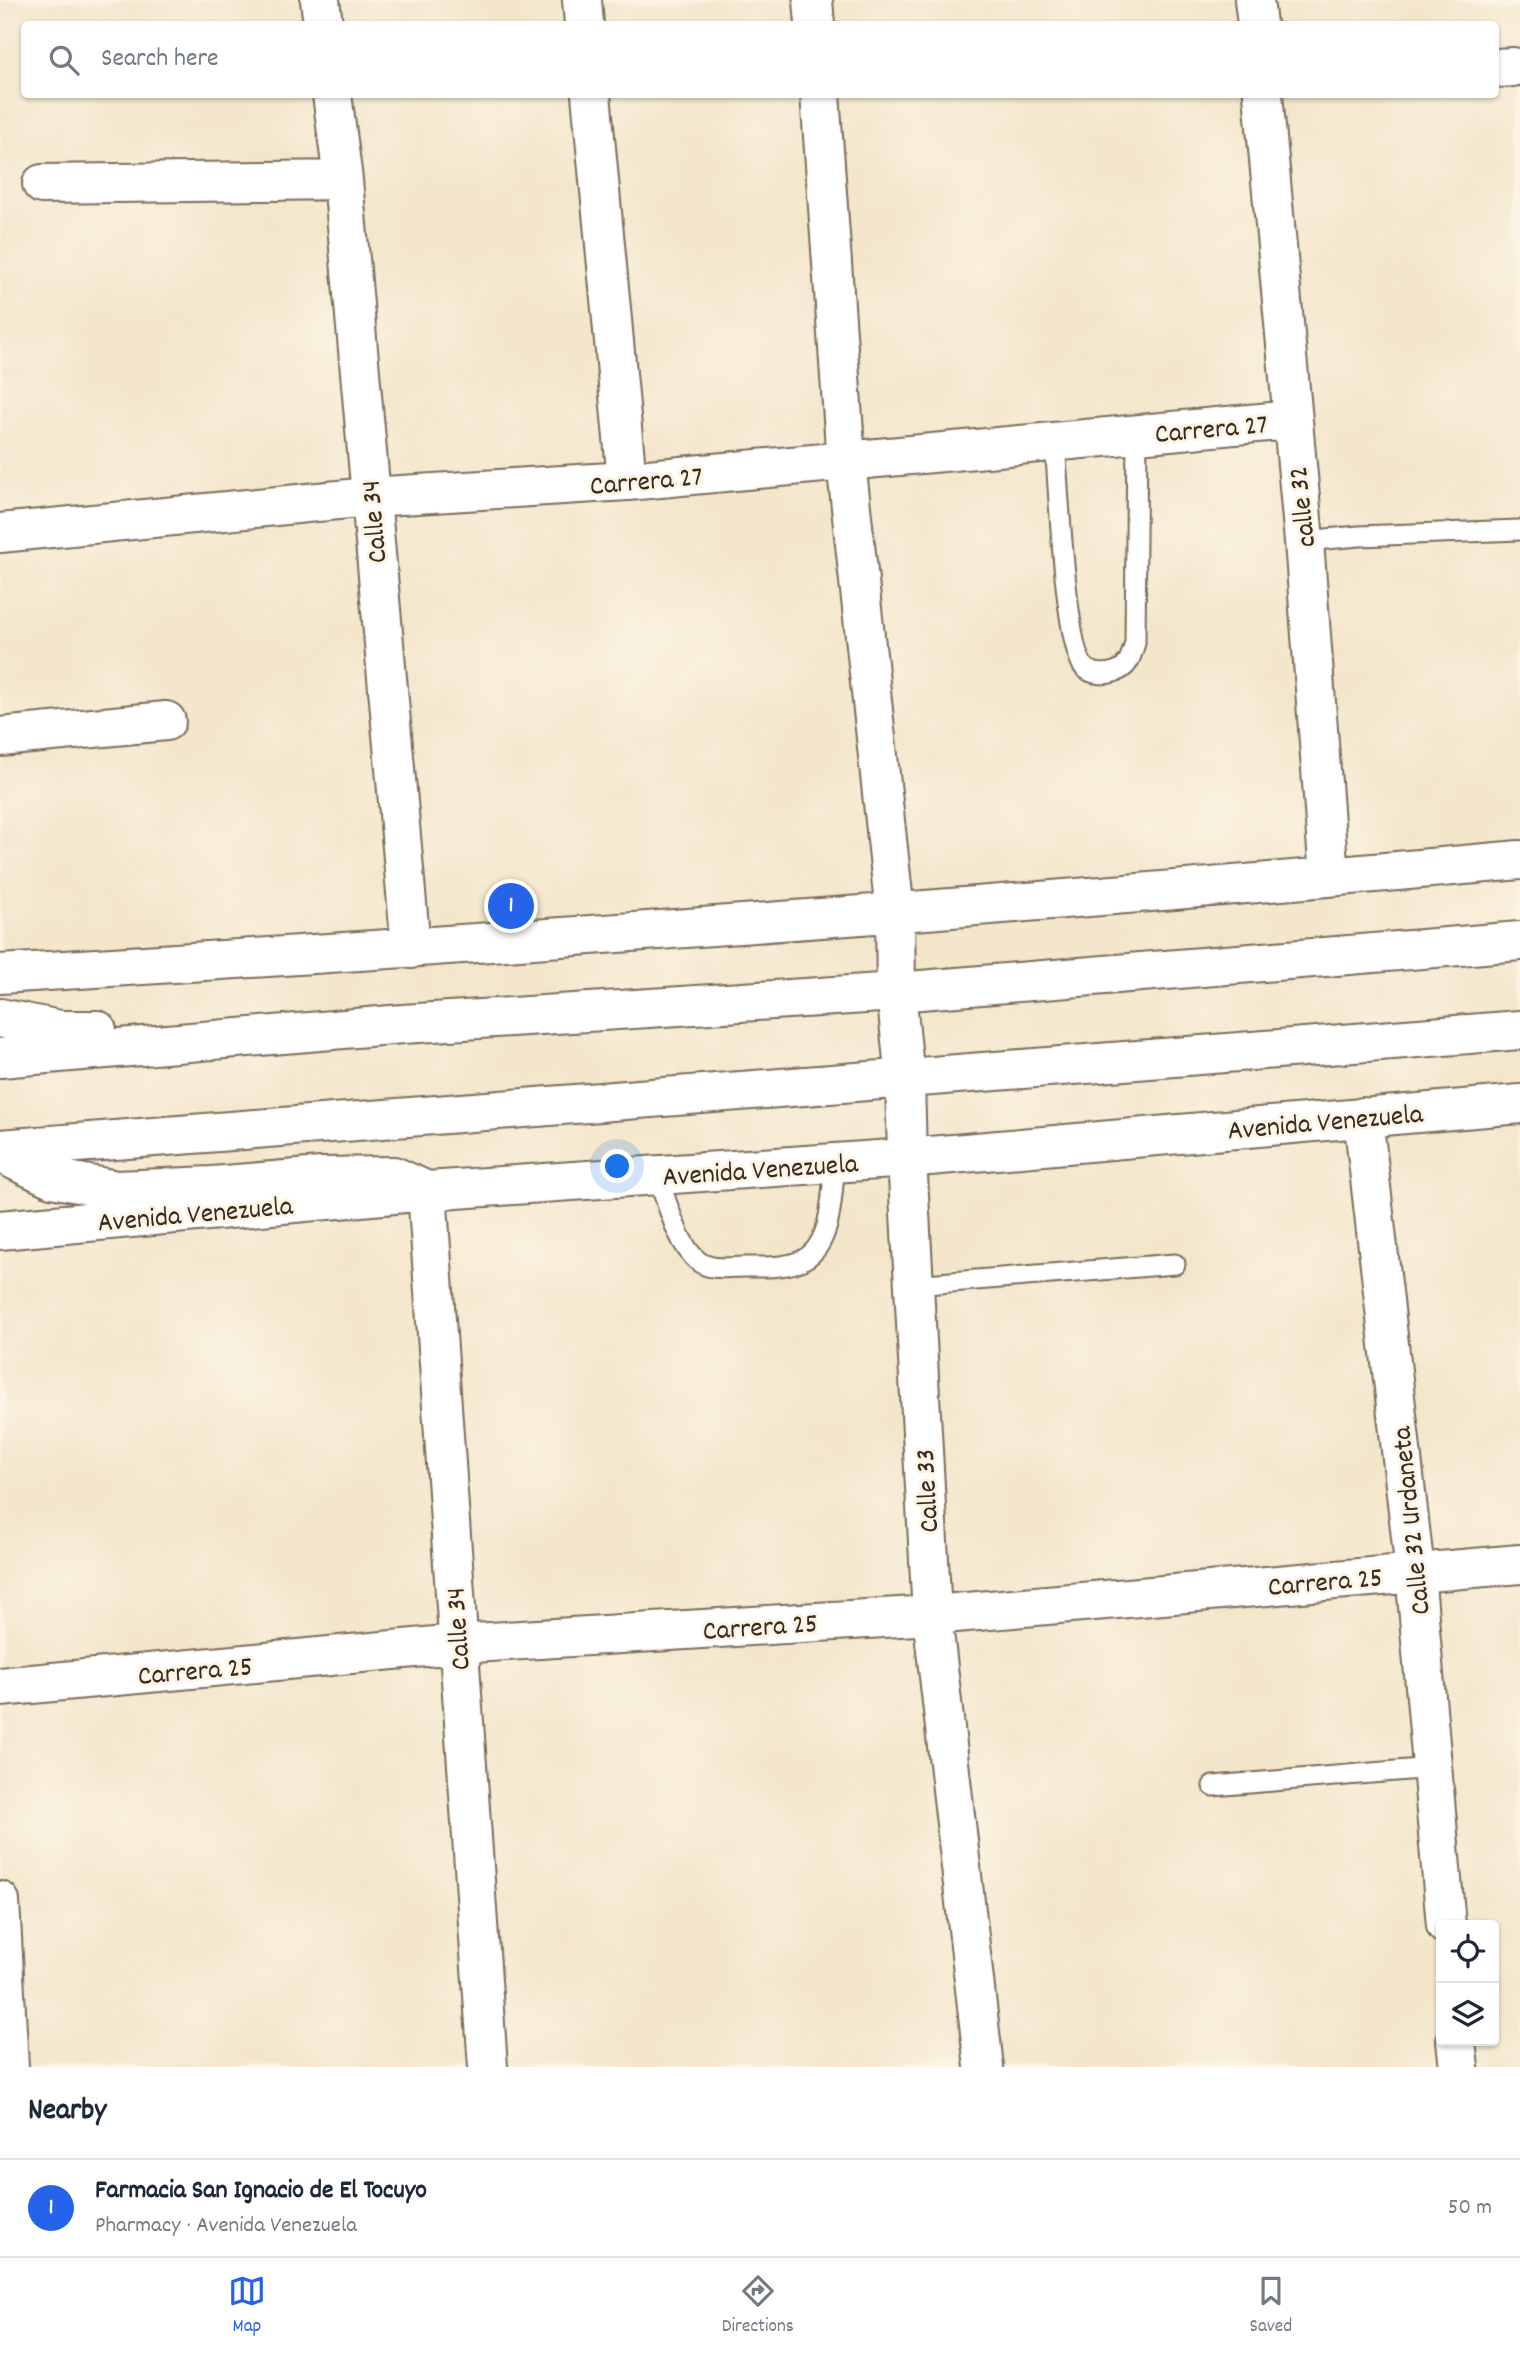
<!DOCTYPE html>
<meta charset="utf-8">
<style>
:root{--surface:#fff;--page:#f6f6f7;--text:#1f2937;--muted:#747a83;--line:#e0e1e3;--accent:#2563eb}
body{margin:0;font-family:Dekko,sans-serif;background:var(--page);color:var(--text)}
.controls{position:absolute;right:21px;bottom:21px;display:grid;overflow:hidden;border-radius:7px;box-shadow:0 2px 5px #0004}
.controls button{width:63px;height:63px;display:grid;place-items:center;padding:0;border:0;border-bottom:2px solid var(--line);background:var(--surface);color:var(--text);font:35px sans-serif}
.you{position:absolute;left:618px;top:1167px;width:24px;height:24px;margin:-18px;border:5px solid #fff;border-radius:50%;background:#1a73e8;box-shadow:0 0 0 10px #1a73e833}
.badge{display:grid;place-items:center;width:46px;height:46px;border-radius:50%;background:var(--accent);color:#fff;font-size:23px;font-weight:700}
.pin{position:absolute;translate:-50% -50%;border:4px solid #fff;box-shadow:0 2px 7px #0006}
.list{margin:0;padding:0;list-style:none}
h2{display:flex;justify-content:space-between;align-items:center;height:91px;margin:0;padding:0 28px;font-size:30px}
h2 small{font-size:23px;font-weight:400;color:var(--muted)}
.list li{display:grid;grid-template-columns:46px 1fr auto;gap:21px;align-items:center;box-sizing:border-box;height:98px;padding:0 28px;border-top:2px solid var(--line)}
.list b{display:block;font-size:26px;white-space:nowrap}
.list p{margin:0;font-size:23px;white-space:nowrap;color:var(--muted)}
.list em{font-size:23px;font-style:normal;color:var(--muted)}
.icon{flex:none;width:38px;height:38px;fill:none;stroke:currentColor;stroke-width:2;stroke-linecap:round;stroke-linejoin:round}
.map{position:relative;flex:none;width:1520px;height:2067px;overflow:hidden}
.search{position:absolute;background:var(--surface);box-shadow:0 2px 5px #0004;left:21px;right:21px;top:21px;height:77px;display:flex;align-items:center;gap:18px;box-sizing:border-box;padding:0 24px;border-radius:7px;color:var(--muted);font-size:26px}
.sheet{height:189px;background:var(--surface)}
nav{display:flex;justify-content:space-around;align-items:center;box-sizing:border-box;height:98px;border-top:2px solid var(--line);background:var(--surface);font-size:19px;color:var(--muted)}
nav a{display:grid;justify-items:center;gap:4px}
nav .on{color:var(--accent)}
.map>svg:first-child{display:block}
.lines{fill:none;stroke-linecap:round;stroke-linejoin:round}
.service-casing{stroke:#7b6c5b;stroke-width:23}
.minor-casing{stroke:#7b6c5b;stroke-width:42}
.tertiary-casing{stroke:#7b6c5b;stroke-width:42}
.service{stroke:#fff;stroke-width:19}
.minor{stroke:#fff;stroke-width:38}
.tertiary{stroke:#fff;stroke-width:38}
.labels{text-anchor:middle;stroke-width:6;stroke-linejoin:round;paint-order:stroke}
.street-label{font-size:28px;fill:#3b2a1e;stroke:#fcf5e5}
</style>
<div class="map">
<svg width="1520" height="2067" viewBox="0 0 1520 2067">
<rect width="100%" height="100%" fill="#fcf5e5"/>
<filter id="ink" filterUnits="userSpaceOnUse"><feTurbulence type="fractalNoise" baseFrequency=".0143" numOctaves="2"/><feDisplacementMap in="SourceGraphic" scale="14" xChannelSelector="R" yChannelSelector="G"/><feConvolveMatrix kernelMatrix="1 2 1 2 8 2 1 2 1" color-interpolation-filters="sRGB"/></filter>
<filter id="wash" filterUnits="userSpaceOnUse"><feTurbulence type="fractalNoise" baseFrequency=".00686" numOctaves="4" result="noise"/><feDisplacementMap in="SourceGraphic" scale="28" xChannelSelector="R" yChannelSelector="G"/><feGaussianBlur stdDeviation="1.57" result="paint"/><feColorMatrix in="noise" values="0 0 0 0 0 0 0 0 0 0 0 0 0 0 0 0 0 1.4 0 .05"/><feComposite in="paint" operator="in"/></filter>
<g filter="url(#wash)">
<rect width="100%" height="100%" fill="#f3e6cb"/>
</g>
<g filter="url(#ink)">
<g class="lines">
<defs>
<path id="service" d="M1055 442C1058 478 1065 647 1084 667 1092 675 1105 675 1114 672 1129 668 1131 656 1135 643L1137 434
M1304 541 1359 536 1520 530
M657 1175C667 1201 677 1244 698 1261 710 1271 731 1267 745 1267 763 1267 781 1268 798 1262 834 1249 831 1194 835 1162
M913 1285 1175 1264
M1213 1786 1432 1768"/>
<path id="minor" d="M320 0 323 24
M582 0 584 24
M813 0 815 24
M1254 0 1257 24
M1496 68 1513 67
M332 94 343 180 411 949
M591 94 627 481
M820 94 846 461 895 913 896 992 905 1079 907 1158 932 1615 984 2067
M1263 94 1304 541 1329 877
M42 184 343 180
M0 533 369 497 627 481 1291 420
M0 737 166 721
M0 974C507 943 1014 906 1520 860
M1363 1117 1415 1572 1446 1925
M427 1191 488 2067
M0 1230 427 1191 907 1158 1520 1104
M0 1687 457 1644 932 1615 1520 1564
M0 1901 9 2067
M1456 2041 1459 2067"/>
<path id="tertiary" d="M0 1018 60 1030H97
M0 1058 403 1024 896 992 1520 941
M0 1149 1520 1030
M0 1153 52 1178 116 1190 212 1186 321 1177 394 1176 427 1191"/>
</defs>
<!-- service casing -->
<use href="#service" class="service-casing"/>
<!-- minor casing -->
<use href="#minor" class="minor-casing"/>
<!-- tertiary casing -->
<use href="#tertiary" class="tertiary-casing"/>
<!-- service -->
<use href="#service" class="service"/>
<!-- minor -->
<use href="#minor" class="minor"/>
<!-- tertiary -->
<use href="#tertiary" class="tertiary"/>
</g>
</g>
<g class="labels">
<!-- street labels -->
<g class="street-label">
<text transform="translate(1211 427) rotate(-5)" y="10">Carrera 27</text>
<text transform="translate(646 479) rotate(-5)" y="10">Carrera 27</text>
<text transform="translate(1300 507) rotate(-96)" y="10">calle 32</text>
<text transform="translate(372 522) rotate(-95)" y="10">Calle 34</text>
<text transform="translate(1325 1120) rotate(-5)" y="10">Avenida Venezuela</text>
<text transform="translate(760 1168) rotate(-4)" y="10">Avenida Venezuela</text>
<text transform="translate(195 1212) rotate(-5)" y="10">Avenida Venezuela</text>
<text transform="translate(925 1491) rotate(-93)" y="10">Calle 33</text>
<text transform="translate(1409 1521) rotate(-96)" y="10">Calle 32 Urdaneta</text>
<text transform="translate(1325 1580) rotate(-5)" y="10">Carrera 25</text>
<text transform="translate(760 1625) rotate(-4)" y="10">Carrera 25</text>
<text transform="translate(456 1629) rotate(-94)" y="10">Calle 34</text>
<text transform="translate(195 1669) rotate(-5)" y="10">Carrera 25</text>
</g>
</g>
</svg>
<div class="controls">
<button><svg class="icon" aria-label="locate" viewBox="0 0 24 24"><circle cx="12" cy="12" r="6"/><path d="M12 2v4M12 18v4M2 12h4M18 12h4"/></svg></button>
<button><svg class="icon" aria-label="layers" viewBox="0 0 24 24"><path d="M12 4l9 5-9 5-9-5zM3 14l9 5 9-5"/></svg></button>
</div>
<div class="you"></div>
<div class="pin badge" style="left:511px;top:906px">1</div>
<div class="search"><svg class="icon" aria-label="search" viewBox="0 0 24 24"><circle cx="10" cy="10" r="6"/><path d="M15 15l6 6"/></svg>Search here</div>
</div>
<section class="sheet">
<h2>Nearby<small></small></h2>
<ul class="list">
<li><span class="badge">1</span><div><b>Farmacia San Ignacio de El Tocuyo</b><p>Pharmacy · Avenida Venezuela</p></div><em>50 m</em></li>
</ul>
</section>
<nav>
<a class="on"><svg class="icon" aria-label="map" viewBox="0 0 24 24"><path d="M3 6l6-2 6 2 6-2v14l-6 2-6-2-6 2zM9 4v14M15 6v14"/></svg>Map</a>
<a><svg class="icon" aria-label="directions" viewBox="0 0 24 24"><path d="M12 3l9 9-9 9-9-9zM9 14v-3h6M13 9l2 2-2 2"/></svg>Directions</a>
<a><svg class="icon" aria-label="saved" viewBox="0 0 24 24"><path d="M7 4h10v16l-5-4-5 4z"/></svg>Saved</a>
</nav>
